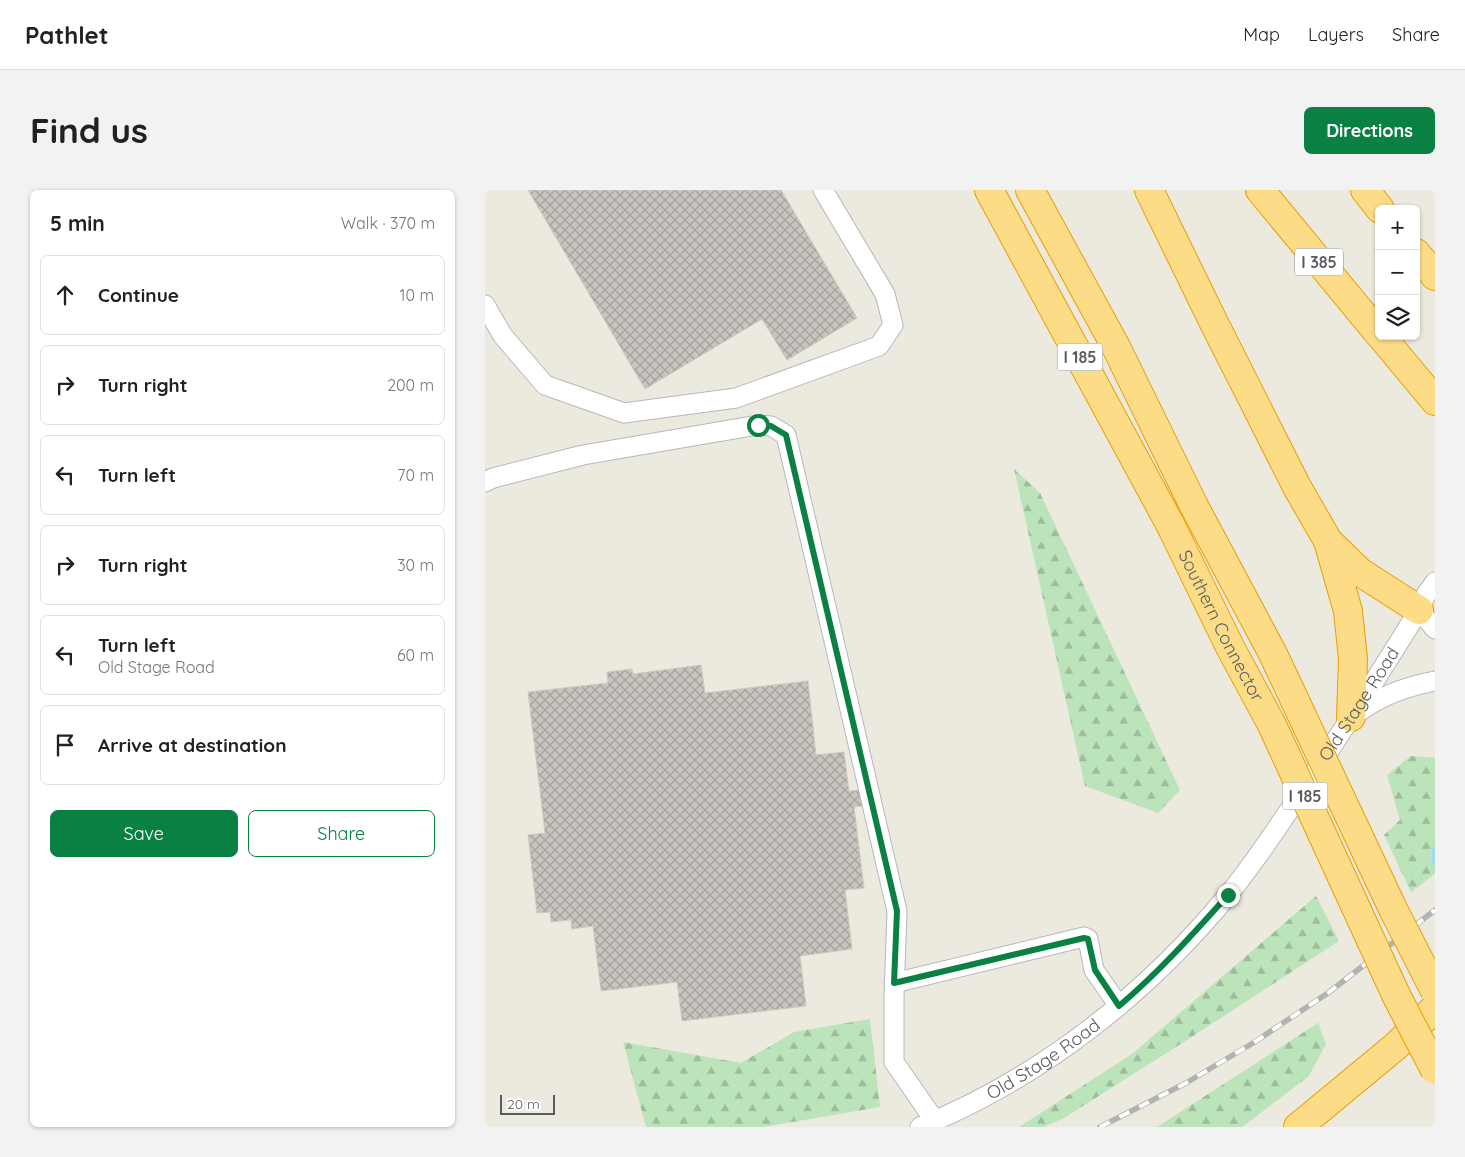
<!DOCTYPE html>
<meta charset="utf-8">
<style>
:root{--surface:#fff;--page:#f2f2f2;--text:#202124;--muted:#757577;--line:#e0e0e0;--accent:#0b8043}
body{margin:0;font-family:Quicksand,sans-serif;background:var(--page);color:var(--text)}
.controls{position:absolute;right:15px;top:15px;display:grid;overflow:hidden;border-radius:8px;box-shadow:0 1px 4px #0004}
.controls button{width:45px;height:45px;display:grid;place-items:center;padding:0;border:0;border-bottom:1px solid var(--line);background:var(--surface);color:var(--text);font:25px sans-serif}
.scale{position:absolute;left:15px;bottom:12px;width:55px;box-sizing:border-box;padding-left:5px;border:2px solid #585c61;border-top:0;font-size:14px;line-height:18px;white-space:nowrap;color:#585c61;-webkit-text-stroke:4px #fff;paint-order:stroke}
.stop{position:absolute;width:15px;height:15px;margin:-11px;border:4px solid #0b8043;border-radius:50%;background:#fff}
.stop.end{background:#0b8043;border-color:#fff;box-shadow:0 1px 5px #0008}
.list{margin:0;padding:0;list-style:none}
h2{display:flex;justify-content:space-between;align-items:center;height:65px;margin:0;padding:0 20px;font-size:21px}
h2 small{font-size:16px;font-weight:400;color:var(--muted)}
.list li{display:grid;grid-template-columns:32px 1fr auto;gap:15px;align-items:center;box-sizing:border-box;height:80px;margin:0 10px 10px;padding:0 10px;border:1px solid var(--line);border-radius:8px}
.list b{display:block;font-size:19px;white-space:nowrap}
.list p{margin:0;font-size:16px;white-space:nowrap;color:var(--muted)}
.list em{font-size:16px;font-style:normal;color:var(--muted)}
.actions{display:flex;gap:10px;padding:15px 20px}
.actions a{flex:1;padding:11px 0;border:1px solid var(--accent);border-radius:8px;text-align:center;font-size:18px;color:var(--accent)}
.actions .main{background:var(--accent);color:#fff}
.icon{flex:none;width:28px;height:28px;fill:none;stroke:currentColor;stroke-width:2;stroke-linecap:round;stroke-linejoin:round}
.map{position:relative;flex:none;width:950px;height:937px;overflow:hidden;border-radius:8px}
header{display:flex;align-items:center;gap:30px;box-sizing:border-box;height:70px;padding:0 25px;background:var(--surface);border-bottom:1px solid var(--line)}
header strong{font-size:24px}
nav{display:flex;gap:28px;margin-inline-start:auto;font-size:18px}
.intro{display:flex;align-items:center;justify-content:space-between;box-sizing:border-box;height:120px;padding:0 30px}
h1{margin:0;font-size:35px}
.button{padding:12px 22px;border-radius:8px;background:var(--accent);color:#fff;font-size:18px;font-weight:700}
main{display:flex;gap:30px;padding:0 30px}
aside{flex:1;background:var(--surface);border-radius:8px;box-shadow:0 1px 4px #0004}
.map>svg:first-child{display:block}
.forest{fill:url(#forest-firs)}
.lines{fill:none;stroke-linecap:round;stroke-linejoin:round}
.stream{stroke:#9dd5fe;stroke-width:5.5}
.building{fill:url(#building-cross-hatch);stroke:#d0cabe}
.minor-casing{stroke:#b5b8bc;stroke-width:21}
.highway-casing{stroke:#e99e02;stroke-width:30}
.minor{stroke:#fff;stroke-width:19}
.highway{stroke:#fcdc86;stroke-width:28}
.rail-casing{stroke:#b1b2b2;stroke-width:5.5}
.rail{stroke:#fff;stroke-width:4;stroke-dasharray:11;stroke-linecap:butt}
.highway-bridge-casing{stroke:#e99e02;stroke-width:30;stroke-linecap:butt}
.highway-bridge{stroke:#fcdc86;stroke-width:28}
.route{stroke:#0b8043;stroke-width:6}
.labels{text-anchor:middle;stroke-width:4;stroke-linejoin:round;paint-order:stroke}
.shield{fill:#fff;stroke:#8a8d90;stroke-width:1}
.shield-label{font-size:16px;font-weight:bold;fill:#585c61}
.street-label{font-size:18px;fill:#585c61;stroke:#fff}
</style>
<header>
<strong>Pathlet</strong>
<nav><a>Map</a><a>Layers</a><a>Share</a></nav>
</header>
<div class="intro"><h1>Find us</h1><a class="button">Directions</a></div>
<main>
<aside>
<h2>5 min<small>Walk · 370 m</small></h2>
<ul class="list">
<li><svg class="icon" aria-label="ahead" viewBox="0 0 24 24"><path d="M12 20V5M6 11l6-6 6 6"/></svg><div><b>Continue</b></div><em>10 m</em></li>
<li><svg class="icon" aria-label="right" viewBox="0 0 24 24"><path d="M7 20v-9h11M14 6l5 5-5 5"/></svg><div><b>Turn right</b></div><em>200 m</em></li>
<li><svg class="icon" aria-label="left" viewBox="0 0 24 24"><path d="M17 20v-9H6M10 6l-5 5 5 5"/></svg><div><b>Turn left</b></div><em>70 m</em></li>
<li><svg class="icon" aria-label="right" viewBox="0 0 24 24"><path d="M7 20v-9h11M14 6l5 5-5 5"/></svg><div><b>Turn right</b></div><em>30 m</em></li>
<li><svg class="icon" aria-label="left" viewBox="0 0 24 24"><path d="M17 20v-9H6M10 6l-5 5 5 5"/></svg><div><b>Turn left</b><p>Old Stage Road</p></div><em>60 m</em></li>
<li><svg class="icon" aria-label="arrive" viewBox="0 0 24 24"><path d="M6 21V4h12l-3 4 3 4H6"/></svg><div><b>Arrive at destination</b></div></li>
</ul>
<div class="actions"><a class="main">Save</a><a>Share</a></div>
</aside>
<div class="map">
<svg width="950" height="937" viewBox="0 0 950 937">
<defs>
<pattern id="forest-firs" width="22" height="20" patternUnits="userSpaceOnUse" patternTransform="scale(1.25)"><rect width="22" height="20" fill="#bce4bb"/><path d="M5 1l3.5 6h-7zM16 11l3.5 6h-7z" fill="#9cbc9b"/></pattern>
<pattern id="building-cross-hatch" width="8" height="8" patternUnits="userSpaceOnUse" patternTransform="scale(1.25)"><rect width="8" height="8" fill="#c8c5bf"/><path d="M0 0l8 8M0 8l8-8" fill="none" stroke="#a5a39f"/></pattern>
</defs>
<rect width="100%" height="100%" fill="#ece9df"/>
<!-- forest -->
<path class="forest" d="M529 279 555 303 695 600 673 623 600 596Z
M926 566 950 568V684L926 702 899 645 915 630 902 585Z
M831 706 854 751 702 850 579 928 559 937H534L647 864Z
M385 829 395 917 278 937H161L138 852 256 873 309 842Z
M833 833 841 854 824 886 757 937H672Z"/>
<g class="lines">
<!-- stream -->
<path class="stream" d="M950 660V672"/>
</g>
<!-- building -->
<path class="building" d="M43 0H296L372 128 302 170 277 129 160 199Z
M216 475 220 503 323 491 331 565 359 562 364 601 375 600 377 616 369 617 379 698 360 700 367 759 315 766 321 816 197 831 192 792 116 801 108 736 87 739 86 730 66 732 65 722 52 723 43 645 60 643 43 502 123 493 122 482 147 479 148 484Z"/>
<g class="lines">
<defs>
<g id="minor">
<path d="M0 115 18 146 60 195 139 223 251 208 394 156 408 135 400 104 338 0"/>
<path d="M0 292 8 288 98 265 273 235 286 236 301 245 412 721 409 806V872L450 931"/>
<path d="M934 420 950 439"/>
<path d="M871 524C893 507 923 496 950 491"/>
<path d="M409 793 599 747 603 749 609 780 634 816"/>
<path id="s1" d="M435 937C555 888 661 805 743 705 771 671 795 634 819 598 859 539 897 480 934 420L942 403 950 392"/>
</g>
<path id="highway" d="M504 0 685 334
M545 0 631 157 709 316
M664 0 729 133 812 297 843 351 863 421 868 469 866 527
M775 0 894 144
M880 0 895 19
M931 63 950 86
M896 146 950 211
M844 352 875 382 934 420
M813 937 911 856 950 818"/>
</defs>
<!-- minor casing -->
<use href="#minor" class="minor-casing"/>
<!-- highway casing -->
<use href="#highway" class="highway-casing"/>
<!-- minor -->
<use href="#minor" class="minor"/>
<!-- highway -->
<use href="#highway" class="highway"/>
<defs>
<path id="rail" d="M615 937 701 893 768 853 843 803 950 720"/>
</defs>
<!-- rail casing -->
<use href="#rail" class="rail-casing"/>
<!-- rail -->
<use href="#rail" class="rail"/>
<defs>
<g id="highway-bridge">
<path d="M709 316 788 464 908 719 950 801"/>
<path id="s2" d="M685 334 745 457 787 535 912 807 950 880"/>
</g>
</defs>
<!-- highway-bridge casing -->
<use href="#highway-bridge" class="highway-bridge-casing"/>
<!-- highway-bridge -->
<use href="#highway-bridge" class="highway-bridge"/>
</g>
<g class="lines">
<!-- route -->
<path class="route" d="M273 235 286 236 301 245 412 721 409 793 599 748 603 749 610 780 634 816C674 782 708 744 743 705"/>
</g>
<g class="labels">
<!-- shield labels -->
<g class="shield">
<rect x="810" y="58.5" width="48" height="27" rx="4"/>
<rect x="572.5" y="153.5" width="45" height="27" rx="4"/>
<rect x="797.5" y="592.5" width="45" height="27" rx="4"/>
</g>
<g class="shield-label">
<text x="834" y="78">I 385</text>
<text x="595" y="173">I 185</text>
<text x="820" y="612">I 185</text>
</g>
<!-- street labels -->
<g class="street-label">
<text dy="6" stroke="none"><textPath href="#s2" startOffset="114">Southern Connector</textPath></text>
<text dy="6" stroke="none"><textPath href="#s1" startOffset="621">Old Stage Road</textPath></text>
<text dy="6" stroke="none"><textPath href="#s1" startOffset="141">Old Stage Road</textPath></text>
</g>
</g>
</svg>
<div class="controls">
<button>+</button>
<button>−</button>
<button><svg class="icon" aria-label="layers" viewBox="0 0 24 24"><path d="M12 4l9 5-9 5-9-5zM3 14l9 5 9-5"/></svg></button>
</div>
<div class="scale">20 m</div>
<div class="stop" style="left:273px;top:235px"></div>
<div class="stop end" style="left:743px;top:705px"></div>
</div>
</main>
